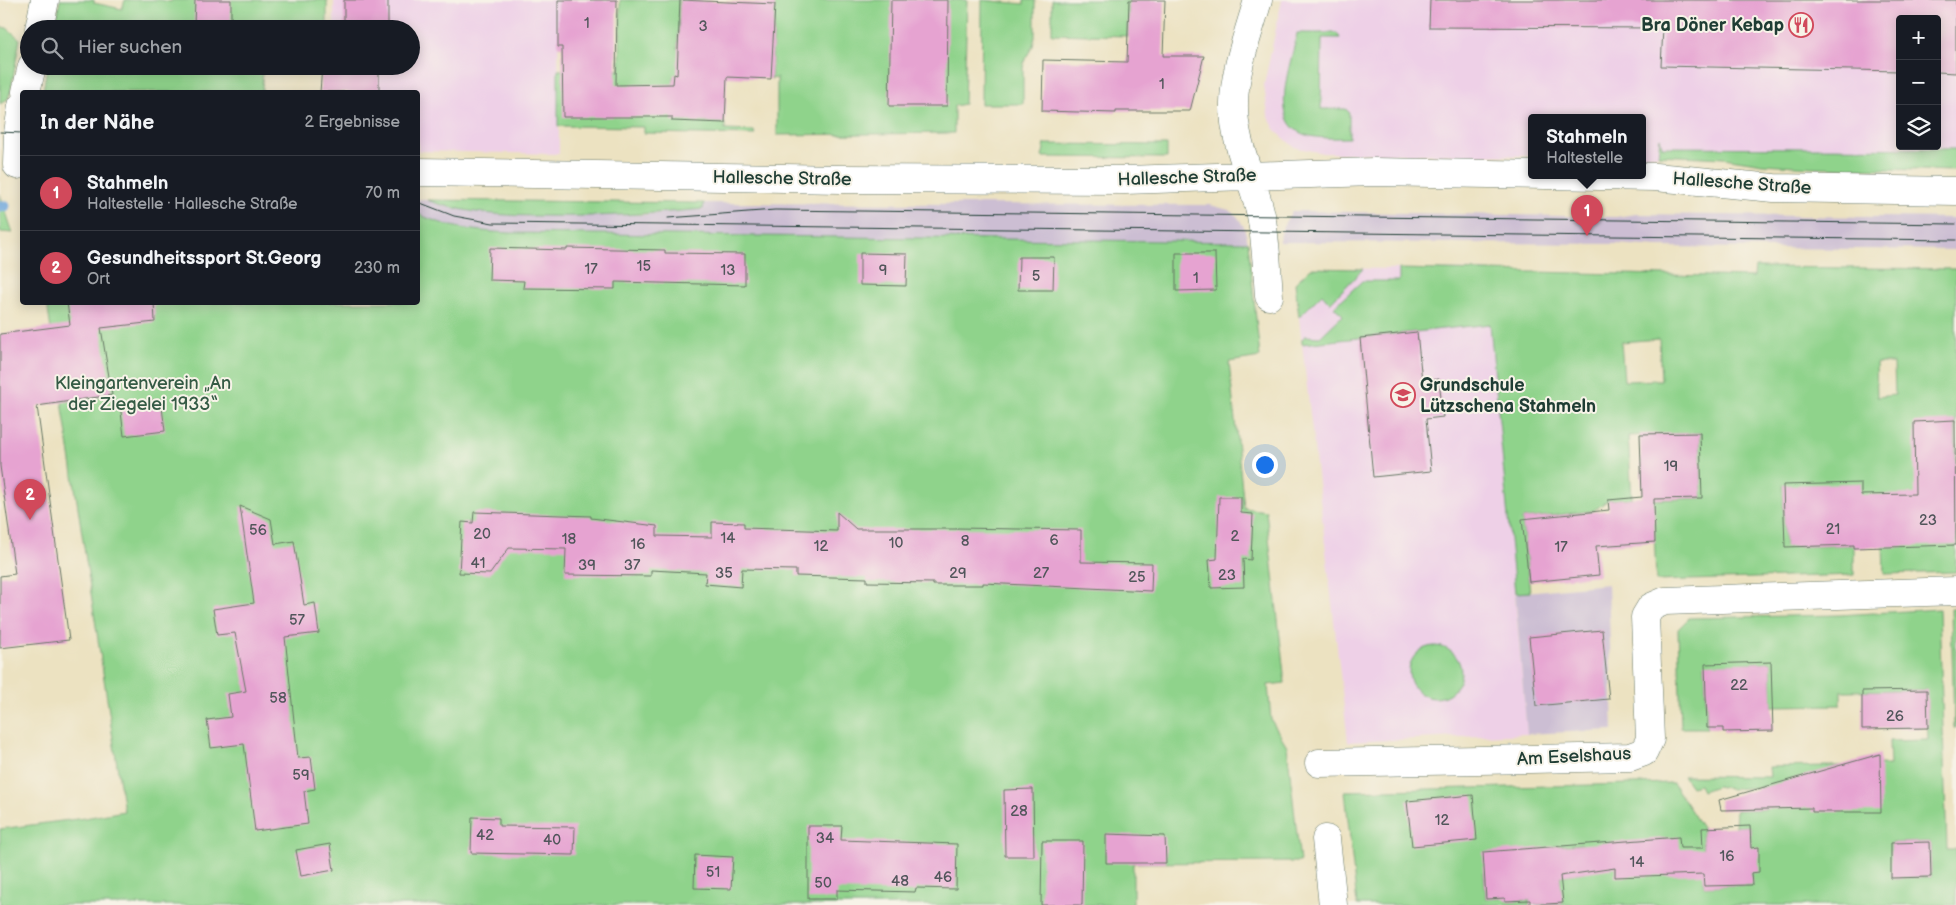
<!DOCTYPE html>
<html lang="de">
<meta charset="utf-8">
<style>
:root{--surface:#171b24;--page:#20242c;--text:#f1f3f6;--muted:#9ea1a6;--line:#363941;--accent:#d1495b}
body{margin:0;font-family:"Balsamiq Sans",sans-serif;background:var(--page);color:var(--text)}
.controls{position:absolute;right:15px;top:15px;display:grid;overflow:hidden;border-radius:5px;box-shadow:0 2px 12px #0003}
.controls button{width:45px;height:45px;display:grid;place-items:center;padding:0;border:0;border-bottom:1px solid var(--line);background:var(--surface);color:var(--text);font:25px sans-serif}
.you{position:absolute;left:1264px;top:464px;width:18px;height:18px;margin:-12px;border:4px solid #fff;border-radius:50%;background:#1a73e8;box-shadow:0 0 0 8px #1a73e833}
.badge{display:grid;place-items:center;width:32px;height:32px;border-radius:50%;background:var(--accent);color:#fff;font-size:16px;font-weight:700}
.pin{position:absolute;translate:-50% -41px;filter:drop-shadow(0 1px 2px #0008)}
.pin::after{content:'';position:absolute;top:26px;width:18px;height:15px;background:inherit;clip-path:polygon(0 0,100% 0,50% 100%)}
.popup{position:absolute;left:1528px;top:114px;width:118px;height:65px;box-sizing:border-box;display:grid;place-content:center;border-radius:5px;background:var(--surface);filter:drop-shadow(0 1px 4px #0005);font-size:16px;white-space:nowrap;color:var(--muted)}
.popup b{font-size:19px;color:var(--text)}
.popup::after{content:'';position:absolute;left:50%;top:100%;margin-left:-10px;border:10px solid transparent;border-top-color:var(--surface)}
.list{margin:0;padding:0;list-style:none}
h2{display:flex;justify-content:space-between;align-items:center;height:65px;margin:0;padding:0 20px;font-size:21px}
h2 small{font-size:16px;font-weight:400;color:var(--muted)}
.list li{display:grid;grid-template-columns:32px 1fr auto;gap:15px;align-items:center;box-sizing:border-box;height:75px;padding:0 20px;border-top:1px solid var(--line)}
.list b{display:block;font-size:19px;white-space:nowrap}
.list p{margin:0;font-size:16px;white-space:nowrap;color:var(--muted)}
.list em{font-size:16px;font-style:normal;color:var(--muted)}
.icon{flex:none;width:28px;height:28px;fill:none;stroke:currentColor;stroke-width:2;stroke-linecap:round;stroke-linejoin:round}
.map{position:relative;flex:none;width:1956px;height:905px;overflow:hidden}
.search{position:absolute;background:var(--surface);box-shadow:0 2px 12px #0003;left:20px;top:20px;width:400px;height:55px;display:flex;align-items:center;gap:12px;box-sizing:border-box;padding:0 18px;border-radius:28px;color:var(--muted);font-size:19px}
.panel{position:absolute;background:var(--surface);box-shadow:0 2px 12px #0003;left:20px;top:90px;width:400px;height:215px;border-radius:5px}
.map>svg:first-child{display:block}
.built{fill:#eed0e7;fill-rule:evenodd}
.industrial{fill:#ccbed3}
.green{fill:#8fd38b;stroke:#578860;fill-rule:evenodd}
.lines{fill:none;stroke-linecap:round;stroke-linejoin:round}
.stream{stroke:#6ca5db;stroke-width:11}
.building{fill:#e6a3d1}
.minor-casing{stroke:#677765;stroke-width:29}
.minor{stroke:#fff;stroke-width:28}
.tram{stroke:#1f3d34;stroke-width:1}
.labels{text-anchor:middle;stroke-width:4;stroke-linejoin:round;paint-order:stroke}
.number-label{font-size:15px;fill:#51565b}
.poi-label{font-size:18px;font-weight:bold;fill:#1f3d34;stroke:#f7f3e8;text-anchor:end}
.street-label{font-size:18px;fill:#1f3d34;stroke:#f7f3e8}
.park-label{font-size:18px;fill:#355b45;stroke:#f7f3e8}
</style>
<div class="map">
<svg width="1956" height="905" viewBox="0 0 1956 905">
<rect width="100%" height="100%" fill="#f7f3e8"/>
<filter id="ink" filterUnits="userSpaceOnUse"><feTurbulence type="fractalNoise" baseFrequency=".02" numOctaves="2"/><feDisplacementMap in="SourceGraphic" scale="10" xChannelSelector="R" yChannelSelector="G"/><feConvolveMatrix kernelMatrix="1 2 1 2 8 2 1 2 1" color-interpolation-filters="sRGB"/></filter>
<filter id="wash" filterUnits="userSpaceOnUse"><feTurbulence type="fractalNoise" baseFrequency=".0096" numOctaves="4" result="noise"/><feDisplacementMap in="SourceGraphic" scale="20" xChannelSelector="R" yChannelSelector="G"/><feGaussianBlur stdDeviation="1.12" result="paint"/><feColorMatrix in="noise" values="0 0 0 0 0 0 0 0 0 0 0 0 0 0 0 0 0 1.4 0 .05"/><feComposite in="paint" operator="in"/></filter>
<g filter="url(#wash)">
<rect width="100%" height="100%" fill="#ece2c1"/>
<!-- built -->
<path class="built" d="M334 0H558L559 154 418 151V92H332L333 66H411V29H334Z
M1282 0H1956V171L1815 167 1724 158 1658 155 1642 156V117H1532V156L1323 153 1294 147 1275 130 1268 115 1264 85ZM1900 19H1937V146H1900Z
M1311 268 1486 270 1527 734 1348 742 1295 283Z"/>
<!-- industrial -->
<path class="industrial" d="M418 199 427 200 445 206 523 216 640 215 703 209 704 203 1210 205 1229 210 1237 216 1244 227 1248 242 510 233 472 231 441 225 418 214Z
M1292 211 1616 217 1636 214 1956 218V250L1657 247 1617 244 1279 242 1283 226Z
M1608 584 1613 730 1527 734 1515 593Z"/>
<!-- green -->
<path class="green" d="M60 0H94V3L122 9 125 0H160L171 2 172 0H327V29H55Z
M620 0H679L678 49 724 77 674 75 672 120 725 123V130L754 131 755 135 644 133V127L558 126V70H620Z
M775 0H967L964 104 954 106V133L777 135V78L771 79Z
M982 0 1024 4V0H1035V36L1033 46 1025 59 1023 68V104H981Z
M1052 0H1129L1128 36 1052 34Z
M0 27 7 28 20 39 11 89 8 99 0 104Z
M1297 33H1337L1340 38H1322L1321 109H1346L1349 113V138C1335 138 1320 139 1306 135 1266 123 1293 60 1297 33Z
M47 66H263L262 92H43Z
M1660 138 1662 147 1956 149V171L1813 167 1763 164 1724 158 1658 155Z
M1045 144 1167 145V158L1042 157Z
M0 194 13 233 0 232Z
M427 200 704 203 703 209C651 214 599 217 547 216 506 216 466 214 427 200Z
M418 214C451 229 474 231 510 233L1248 242 1260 357 1229 362 1244 508 1266 511 1285 683 1268 685 1271 720 1287 746 1300 862 1133 863V905H0V829L85 818 124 811 47 303 418 302Z
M1755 267 1956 269V572L1884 574 1882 514 1783 485 1785 547 1854 545V575L1656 581 1653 500 1702 498 1700 433 1628 436 1632 498 1608 500 1593 511 1522 519 1530 592 1515 593 1490 324 1302 344V339L1305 336 1320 337 1343 315 1334 307 1362 281H1399V269L1754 277ZM1659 339 1661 380 1624 381 1621 342ZM1876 363H1894L1895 395 1877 397Z
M1311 268 1363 269 1330 303 1322 294 1299 317 1295 283Z
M1939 609 1947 849H1956V905H1534L1562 903 1560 876 1585 872 1582 844 1554 846 1553 850 1503 871 1484 872 1486 899 1505 898 1506 901 1530 900V905H1357L1345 791 1673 783 1702 828 1704 886 1751 885 1750 826 1735 827 1736 810 1767 809 1765 787 1731 789 1717 786 1702 791 1699 785 1691 787 1683 776 1770 777 1769 767 1890 765 1889 741 1928 740 1926 690 1841 691V705L1772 706 1771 662 1705 665 1707 728H1681L1678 629 1689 618 1840 615ZM1930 842 1931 877 1892 878 1891 843Z
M1951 609H1956V728H1954Z
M1409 672a26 26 0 1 1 52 0a26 26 0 1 1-52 0Z"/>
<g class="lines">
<!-- stream -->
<path class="stream" d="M0 206H5"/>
</g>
<g id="blocks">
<!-- building -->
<path class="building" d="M195 0H231V29H214L194 24Z
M344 0H388V29H326H344Z
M558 0H617L616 85 673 84 674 74 677 75 680 0 775 4 771 79 727 77 725 123 672 121V117H563L562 47H558Z
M891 0H948L947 106H889Z
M1129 0H1165L1163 56H1204L1190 111H1116V113L1042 111 1043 60 1127 62Z
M1430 0H1956V73L1937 72V19H1900V71L1661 66 1663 28 1429 27Z
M322 66H379V92H320Z
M490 248 567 250V248L665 250V253L745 254V285L615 282V289L523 288 524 281 489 280Z
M860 253 907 254 906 286 860 285Z
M1176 253H1215L1216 290 1176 291Z
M1019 257H1054L1053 290H1018Z
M67 302H154L155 322 101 328 112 395 37 406 69 640 0 648V576L15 574 0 466V334L70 325Z
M1417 332 1422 381 1439 379 1443 417 1426 419 1431 471 1373 477 1360 338Z
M161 399 165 431 124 436 120 404Z
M1955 420 1956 545 1854 548V545L1785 547 1783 485 1861 483V495L1915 494 1914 422Z
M1700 433 1702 498 1654 499 1655 542 1596 546 1599 575 1529 582 1522 519 1609 510 1608 500 1642 497 1640 434Z
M1219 497H1241V513L1253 514 1251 560 1243 559 1244 587 1211 588 1209 560 1217 559Z
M240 506 271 519 275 544 294 541 304 605 315 603 319 633 285 637 298 758 311 757 315 789 304 791 308 824 255 831 244 744 211 748 207 720 231 717 228 694 246 691 235 633 217 635 213 609 254 603Z
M474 512 591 516V518L657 526V536L712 537V522L744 523V528L837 531V512L856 529H957V528L1081 530V562L1152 563 1151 591 983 583V585H933V583L867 582V578L796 576V570L742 569 741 587 705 584 706 573 651 570V576L565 575 566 549 509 548 490 574 459 573 462 522 473 523Z
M1602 630 1609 699 1536 706 1529 637Z
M1771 662 1773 731 1723 732V728H1707L1705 664Z
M1927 690 1928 728 1862 729V691Z
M1880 754 1881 812H1812V808L1721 810 1719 800Z
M1033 789 1034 856H1005L1004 790Z
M1473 795 1477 840 1412 846 1407 801Z
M472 817 499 818V826L575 827 574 855 471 853Z
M808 826H842L841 840 957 844 956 889 916 888 915 892 837 890V899H808Z
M1750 826 1751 848 1759 847V872L1751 873 1752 885 1704 886 1703 874 1615 877V868L1560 876 1563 903 1530 905V900L1505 901V898L1486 899 1483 852 1679 837 1680 848H1703L1702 828Z
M1106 834 1165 836 1166 863H1106Z
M1042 841H1083L1082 905H1041Z
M1930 842 1931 877 1891 878V843Z
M330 844 334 870 301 876 296 850Z
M695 855 733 857 731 889 694 888Z"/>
</g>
</g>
<g filter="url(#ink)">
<use href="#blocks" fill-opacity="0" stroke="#677765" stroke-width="1"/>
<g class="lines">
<defs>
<path id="minor" d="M1258 0C1249 32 1234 71 1234 104 1233 143 1253 178 1261 215 1266 241 1267 269 1269 296
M39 29 45 0
M26 92 32 66
M17 165 18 133 22 106
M418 172 841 179 1125 180 1374 172 1655 177 1774 188 1956 191
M1319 763 1630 757 1644 752 1650 739 1645 617 1651 607 1665 601 1956 591
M1326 839 1333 905"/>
</defs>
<!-- minor casing -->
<use href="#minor" class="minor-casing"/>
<!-- minor -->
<use href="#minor" class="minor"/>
<!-- tram -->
<path class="tram" d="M0 132 22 133
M418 202 454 216 493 223 1956 240
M668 218 775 210 1956 224"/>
</g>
</g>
<!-- icons -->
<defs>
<symbol id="restaurant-ring" viewBox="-11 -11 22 22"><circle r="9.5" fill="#f7f3e8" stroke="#d1495b" stroke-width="1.5"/><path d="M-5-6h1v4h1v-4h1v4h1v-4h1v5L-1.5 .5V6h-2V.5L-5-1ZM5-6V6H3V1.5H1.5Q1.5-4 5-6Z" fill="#d1495b"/></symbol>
<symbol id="school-ring" viewBox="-11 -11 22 22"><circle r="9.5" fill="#f7f3e8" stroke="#d1495b" stroke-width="1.5"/><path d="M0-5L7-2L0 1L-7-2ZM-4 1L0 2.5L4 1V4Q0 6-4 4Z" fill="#d1495b"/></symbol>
</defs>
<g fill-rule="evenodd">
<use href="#restaurant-ring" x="1787" y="11" width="28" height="28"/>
<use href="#school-ring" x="1389" y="381" width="28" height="28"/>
</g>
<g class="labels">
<!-- number labels -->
<g class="number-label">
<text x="587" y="28">1</text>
<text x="703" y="31">3</text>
<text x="1162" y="89">1</text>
<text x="644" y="271">15</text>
<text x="591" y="274">17</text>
<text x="728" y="275">13</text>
<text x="883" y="275">9</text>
<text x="1036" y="281">5</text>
<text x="1196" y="283">1</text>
<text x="1671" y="471">19</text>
<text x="1928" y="525">23</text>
<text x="1833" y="534">21</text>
<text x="258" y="535">56</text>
<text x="482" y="539">20</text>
<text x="1235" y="541">2</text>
<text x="728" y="543">14</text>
<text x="569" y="544">18</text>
<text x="1054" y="545">6</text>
<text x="965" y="546">8</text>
<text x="896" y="548">10</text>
<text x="638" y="549">16</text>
<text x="821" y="551">12</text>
<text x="1561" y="552">17</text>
<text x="478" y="568">41</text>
<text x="587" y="570">39</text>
<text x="632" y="570">37</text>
<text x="724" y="578">35</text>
<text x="958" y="578">29</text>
<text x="1041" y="578">27</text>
<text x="1227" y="580">23</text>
<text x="1137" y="582">25</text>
<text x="297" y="625">57</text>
<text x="1739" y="690">22</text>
<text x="278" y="703">58</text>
<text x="1895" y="721">26</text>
<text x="301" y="780">59</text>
<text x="1019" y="816">28</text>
<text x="1442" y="825">12</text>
<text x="485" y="840">42</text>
<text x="825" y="843">34</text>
<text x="552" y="845">40</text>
<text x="1727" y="861">16</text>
<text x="1637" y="867">14</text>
<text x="713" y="877">51</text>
<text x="943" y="882">46</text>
<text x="900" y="886">48</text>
<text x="823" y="888">50</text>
</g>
<!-- poi labels -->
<g class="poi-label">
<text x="1784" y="31">Bra Döner Kebap</text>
<text x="1420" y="391" text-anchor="start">Grundschule<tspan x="1420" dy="21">Lützschena Stahmeln</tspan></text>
</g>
<!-- street labels -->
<g class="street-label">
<text transform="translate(1187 177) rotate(-2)" y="6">Hallesche Straße</text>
<text transform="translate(782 178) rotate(1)" y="6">Hallesche Straße</text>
<text transform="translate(1742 183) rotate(4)" y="6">Hallesche Straße</text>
<text transform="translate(1574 756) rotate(-3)" y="6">Am Eselshaus</text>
</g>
<!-- park labels -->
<g class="park-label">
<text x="143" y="389">Kleingartenverein „An<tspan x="143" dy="21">der Ziegelei 1933“</tspan></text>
</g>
</g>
</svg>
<div class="controls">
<button>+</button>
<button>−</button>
<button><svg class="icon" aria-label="layers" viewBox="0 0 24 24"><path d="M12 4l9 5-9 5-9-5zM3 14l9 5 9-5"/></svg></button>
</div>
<div class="you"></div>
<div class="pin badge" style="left:1587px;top:236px">1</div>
<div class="popup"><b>Stahmeln</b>Haltestelle</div>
<div class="pin badge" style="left:30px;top:520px">2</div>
<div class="search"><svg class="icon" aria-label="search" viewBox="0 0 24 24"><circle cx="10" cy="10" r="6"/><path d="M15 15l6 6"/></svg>Hier suchen</div>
<section class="panel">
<h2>In der Nähe<small>2 Ergebnisse</small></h2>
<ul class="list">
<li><span class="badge">1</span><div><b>Stahmeln</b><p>Haltestelle · Hallesche Straße</p></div><em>70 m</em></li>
<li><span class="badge">2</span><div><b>Gesundheitssport St.Georg</b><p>Ort</p></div><em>230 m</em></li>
</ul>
</section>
</div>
